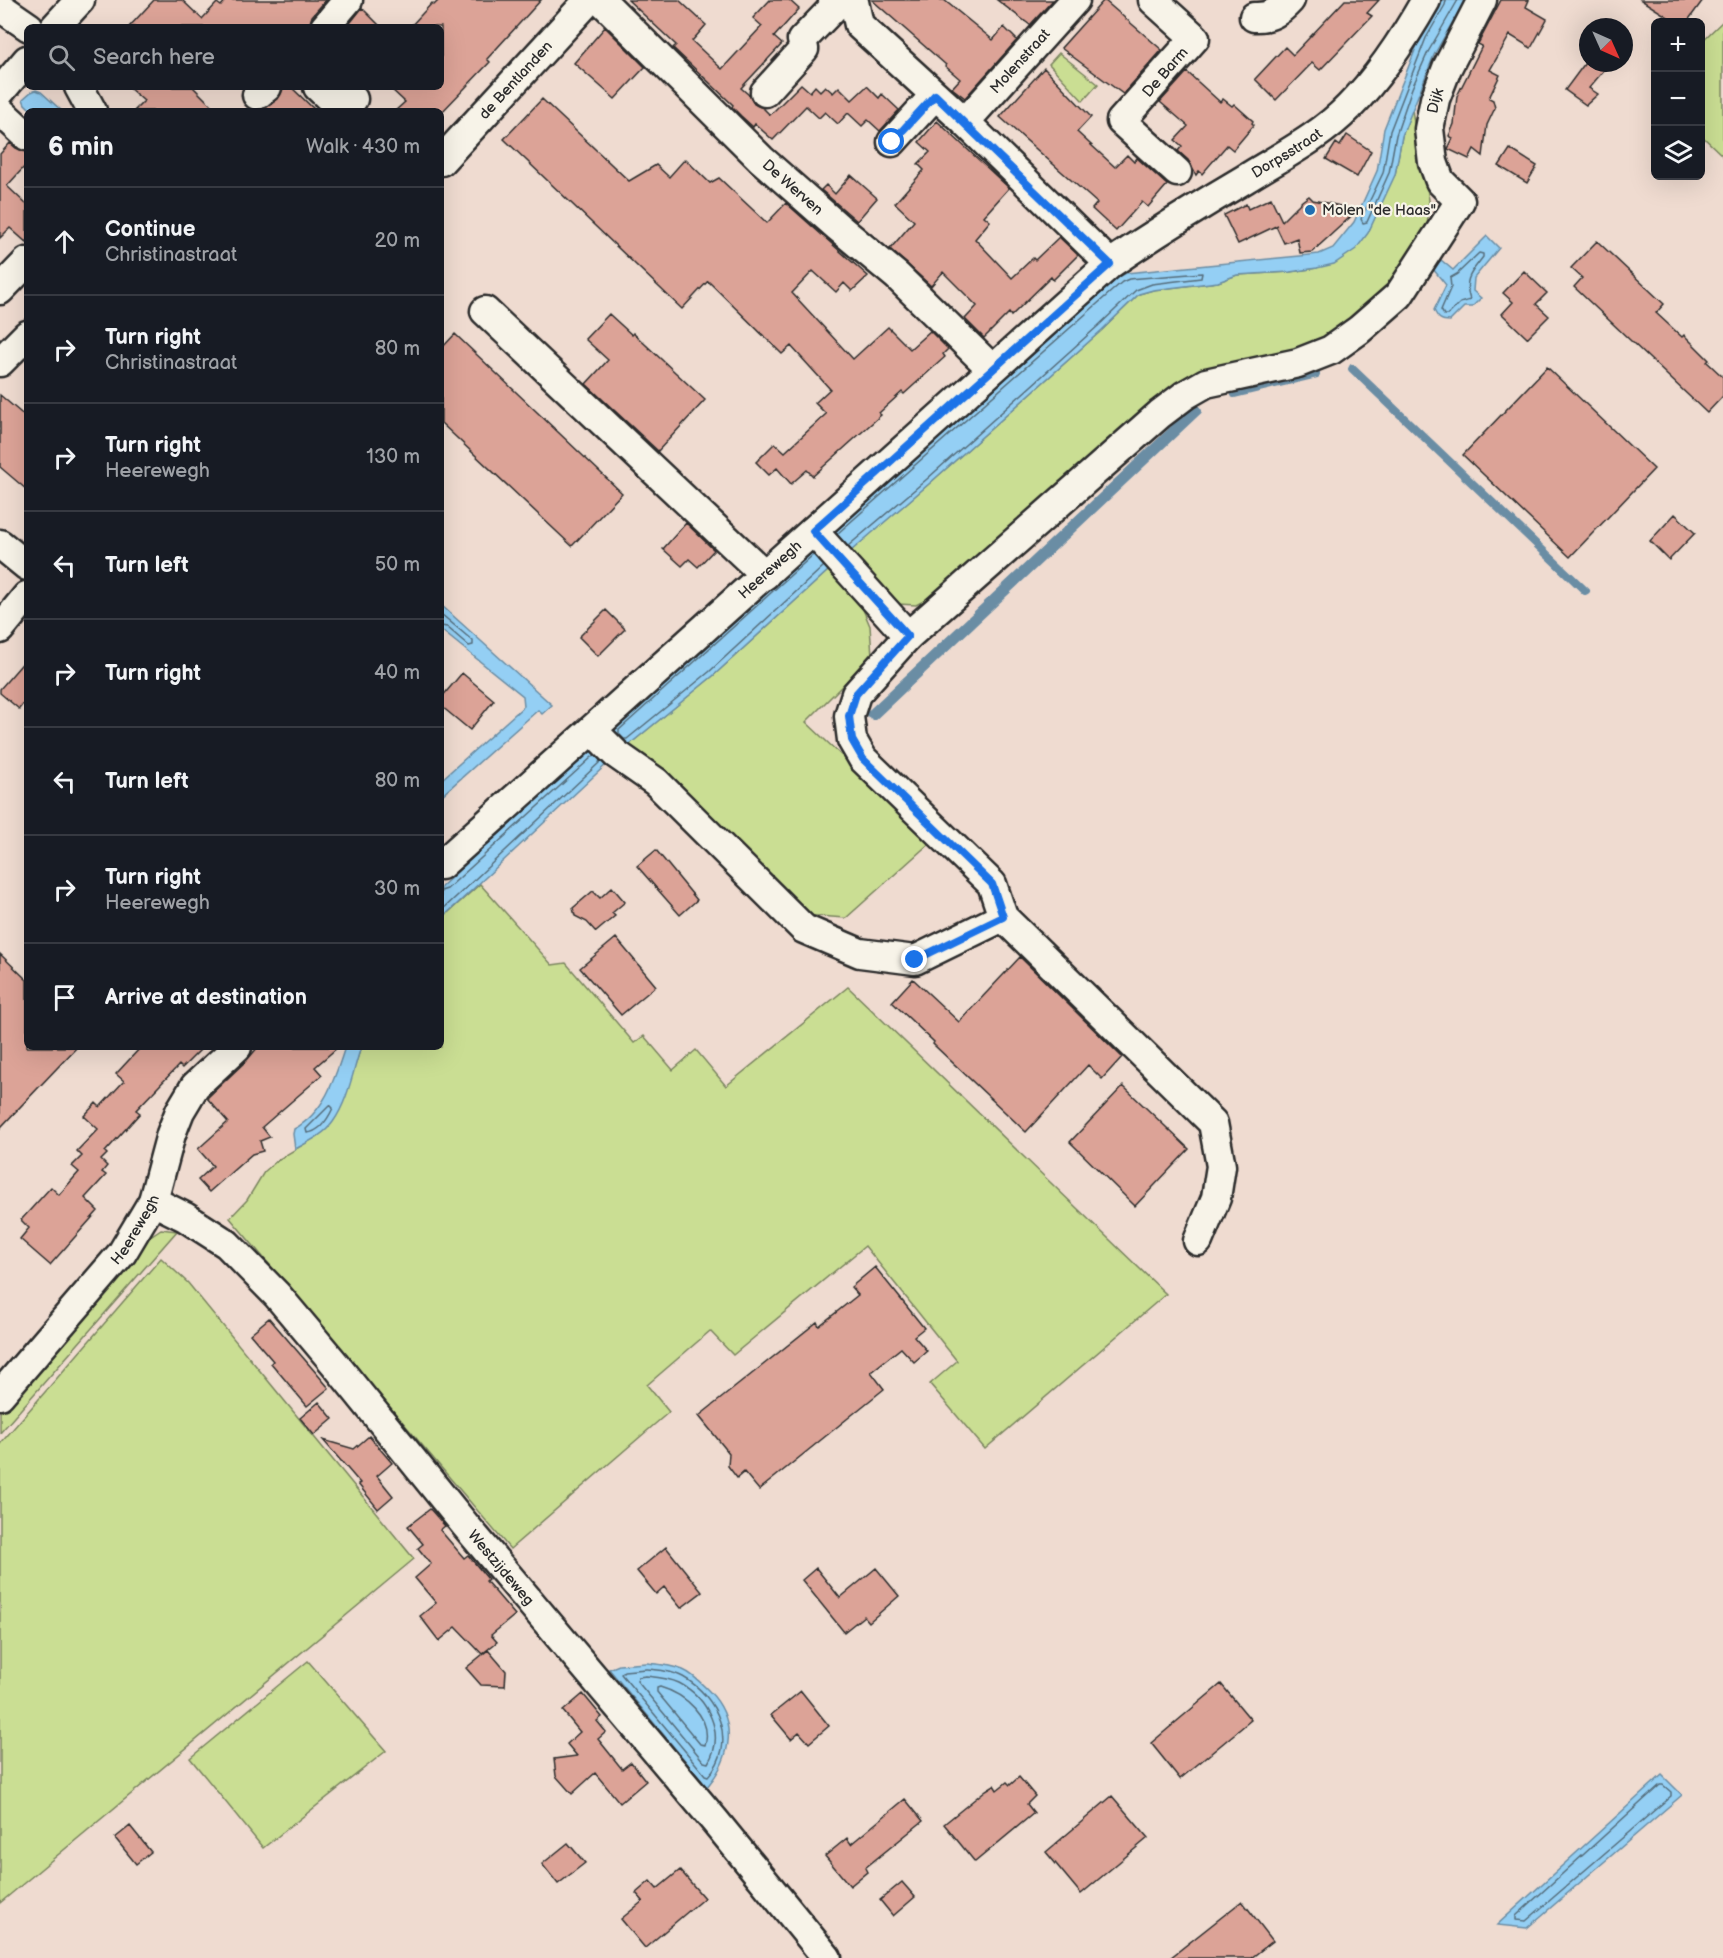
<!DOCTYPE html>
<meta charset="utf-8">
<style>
:root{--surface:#171b24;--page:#20242c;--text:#f1f3f6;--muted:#9ea1a6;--line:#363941}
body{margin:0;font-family:"Balsamiq Sans",sans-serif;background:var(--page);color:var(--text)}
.controls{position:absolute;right:18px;top:18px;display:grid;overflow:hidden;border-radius:9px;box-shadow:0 6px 24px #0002}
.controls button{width:54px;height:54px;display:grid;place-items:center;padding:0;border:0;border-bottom:2px solid var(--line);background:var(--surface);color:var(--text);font:30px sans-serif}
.compass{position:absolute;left:1579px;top:18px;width:54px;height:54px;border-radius:50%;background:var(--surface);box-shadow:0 6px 24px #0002;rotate:135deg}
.stop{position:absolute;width:18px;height:18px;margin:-14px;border:4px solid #1a73e8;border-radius:50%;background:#fff}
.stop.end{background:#1a73e8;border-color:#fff;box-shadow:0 2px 6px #0008}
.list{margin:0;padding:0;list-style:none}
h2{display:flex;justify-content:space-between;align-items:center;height:78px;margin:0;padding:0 24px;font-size:26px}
h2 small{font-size:20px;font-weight:400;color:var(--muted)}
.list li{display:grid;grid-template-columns:39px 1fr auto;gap:18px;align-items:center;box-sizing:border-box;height:108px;padding:0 24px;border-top:2px solid var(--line)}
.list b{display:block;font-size:22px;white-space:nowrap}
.list p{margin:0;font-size:20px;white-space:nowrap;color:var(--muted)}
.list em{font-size:20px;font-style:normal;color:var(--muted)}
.icon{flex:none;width:33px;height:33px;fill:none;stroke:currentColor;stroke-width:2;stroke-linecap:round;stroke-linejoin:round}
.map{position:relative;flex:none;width:1723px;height:1958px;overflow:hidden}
.search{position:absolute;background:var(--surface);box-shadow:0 6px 24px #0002;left:24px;top:24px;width:420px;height:66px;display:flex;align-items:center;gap:15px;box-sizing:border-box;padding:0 21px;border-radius:9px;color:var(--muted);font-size:22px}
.panel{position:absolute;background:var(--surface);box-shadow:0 6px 24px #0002;left:24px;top:108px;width:420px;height:942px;border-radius:9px}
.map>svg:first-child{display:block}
.green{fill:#cade93;stroke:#7a845f;stroke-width:1.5}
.water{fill:#94cff4;stroke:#6a8da4;stroke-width:1.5}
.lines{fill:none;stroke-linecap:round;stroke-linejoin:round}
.shore{stroke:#556d7b;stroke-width:1.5}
.stream{stroke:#6a8da4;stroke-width:6}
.building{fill:#dca397;stroke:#2b2b2b;stroke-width:1.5}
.minor-casing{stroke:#2b2b2b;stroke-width:33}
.minor{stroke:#f7f3e8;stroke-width:28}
.route{stroke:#1a73e8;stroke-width:8}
.poi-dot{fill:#1f6fb2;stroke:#f7f3e8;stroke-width:2}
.labels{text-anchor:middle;stroke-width:4.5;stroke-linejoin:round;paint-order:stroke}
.street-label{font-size:15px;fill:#2b2b2b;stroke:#f7f3e8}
.poi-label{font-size:15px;fill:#2b2b2b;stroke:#f7f3e8;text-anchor:start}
</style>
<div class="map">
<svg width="1723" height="1958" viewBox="0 0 1723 1958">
<rect width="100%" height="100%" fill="#efdbd0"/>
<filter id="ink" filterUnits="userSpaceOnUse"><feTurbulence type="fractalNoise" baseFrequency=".0167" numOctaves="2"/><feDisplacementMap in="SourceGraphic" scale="12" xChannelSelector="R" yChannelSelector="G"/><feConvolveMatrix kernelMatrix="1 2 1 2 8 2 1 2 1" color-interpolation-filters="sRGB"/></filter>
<g filter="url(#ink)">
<!-- green -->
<path class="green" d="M1723 21V156L1701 135 1700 43Z
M1059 53 1098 84 1083 101 1049 64Z
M1412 109 1417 144 1423 164 1429 200 1427 230 1411 259 1371 306 1309 349 1204 372 939 593 916 605 898 604 849 552 930 483 1102 330 1139 294 1153 290 1218 282 1237 275 1290 272 1317 268 1395 175 1402 136Z
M830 569 859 600 870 626 872 656 806 722 932 841 846 918 803 915 625 748 713 676Z
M480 884 552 965 566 963 634 1043 644 1036 673 1070 696 1050 726 1086 848 987 1166 1294 985 1449 930 1384 957 1361 865 1246 733 1355 710 1331 647 1385 669 1412 510 1549 230 1218 247 1200 264 1172 279 1159 318 1136 343 1102 361 1047H441V919Z
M161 1229 177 1231 0 1433V1411L130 1262 146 1239Z
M161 1258 188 1283 414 1559 0 1903V1444Z
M308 1661 386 1751 263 1848 190 1758Z"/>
<!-- water -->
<path class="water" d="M1441 0H1465L1434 55 1402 136 1395 175 1368 233 1356 249 1334 264 1317 268 1290 272 1237 275 1218 282 1153 290 1139 294 1102 330 930 483 830 569 713 676 625 748 608 732 769 586 1002 382 1119 277 1126 273 1300 256 1319 254 1333 248 1354 222 1377 171 1384 129 1421 35Z
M36 90 41 92 62 111H32L25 104 23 99 31 92Z
M1487 236 1499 248 1474 278 1473 291 1481 298 1472 307H1464L1450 321C1441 321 1438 319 1434 310L1446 285 1433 269 1441 260 1453 270Z
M441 605 552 705 542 714 538 710 441 796V780L524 706 523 696 441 630Z
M594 746 610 761 441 919V887Z
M345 1047H361C353 1071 348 1101 333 1122 324 1135 308 1142 295 1149L293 1134 294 1129C325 1112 335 1078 345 1047Z
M646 1663C658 1664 671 1665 683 1670 693 1674 701 1683 709 1691 738 1721 732 1757 707 1787L609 1669 619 1665Z
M1662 1775 1682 1795 1527 1928 1497 1925Z"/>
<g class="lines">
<!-- shore -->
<path class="shore" d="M1446 0 1445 5 1426 38 1390 131 1383 173 1361 219 1363 223 1367 222 1389 173 1396 135 1412 88 1428 52 1458 0
M1479 253 1483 254V257C1471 273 1463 279 1470 300L1460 303 1448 315H1444L1441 310 1451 287 1450 278 1457 274Z
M837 534 1122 282 1129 279 1202 273 1201 278 1152 284 1136 290 1098 326 927 479 848 546
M813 555 619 730V734L624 739H627L709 672 824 566
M441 614 473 641V645L469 646 447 627 441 626
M441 891 447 889 592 757 596 756
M441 911 599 763 600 760
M330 1105 333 1108C328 1119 319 1132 307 1133L306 1129Z
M646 1669C658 1670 672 1671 683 1677 717 1696 739 1743 708 1776L705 1775 621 1674 624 1671Z
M646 1676C656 1677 669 1678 679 1683 708 1698 726 1734 708 1763L704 1762 637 1681 638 1677Z
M660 1687C684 1694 713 1717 705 1745L700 1744 657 1692V1688Z
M1660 1785H1663L1671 1792V1796L1526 1921 1516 1920V1916Z"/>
<!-- stream -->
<path class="stream" d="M1352 367 1587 591 1585 592 1351 369Z
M1317 372V375L1234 395 1233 391Z
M1196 407 1199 411 874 717 869 714Z"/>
</g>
<!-- building -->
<path class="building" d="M154 0H182L202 19 217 3 221 6 226 0H326L312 16 309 27H129Z
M439 0H541L487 59 490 62 441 113V111H395L405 102 389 87H441V27H410L432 3 434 5Z
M628 0H679L706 25 692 41 722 69 762 26 753 18 770 0H789L799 9 774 37 782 44 741 88 749 95 754 104 763 108 770 115 801 84 810 92 815 86 820 91 825 86 833 93 839 87 852 100 867 86 879 98 882 94 899 110 880 131 868 120 862 126 848 113 838 124 825 112 819 118 806 106 773 140 755 124 753 127 741 116 732 107 733 105 673 48 676 45Z
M872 0H944L993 40 1004 27 1017 40 965 98 952 88 960 79 945 66 946 65Z
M997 0H1053L1030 25Z
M1104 0 1162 50 1123 94 1061 48Z
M1345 0H1379L1367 13 1372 16 1320 70 1312 63 1276 100 1255 79 1285 47 1293 55Z
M1501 0H1529L1526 7 1547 19 1531 48 1510 35 1490 70 1500 75 1489 98 1493 100 1495 108 1487 125 1483 156 1474 149 1469 159 1448 149 1453 138 1449 136 1454 124 1457 96 1482 46 1478 44Z
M1641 0H1703L1687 22H1676Z
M362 8 381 27H347Z
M605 27 645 67 615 99 574 63Z
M1585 63H1610L1589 88 1598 94 1586 105 1565 90Z
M1044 68 1091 117 1077 132 1115 167 1127 155 1134 162 1137 158 1167 185 1148 207 1142 202 1116 231 1092 209 1097 203 1000 117Z
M1187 72 1220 102 1223 99 1232 106 1234 104 1253 121 1252 123 1254 125 1233 150 1227 145 1202 174 1199 171 1196 175 1188 160 1178 151 1182 146 1175 140 1188 126 1160 102Z
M128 87H193L217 111H134L144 101Z
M284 87H291L316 111H261L278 99Z
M542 99 629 181 656 165 669 177 685 159 710 183 719 178 767 223 786 203 868 276 852 291 844 283 836 292 813 271 792 293 853 359 888 327 910 349 930 331 948 349 943 354 945 357 904 394 902 392 879 413 881 415 813 476 807 470 791 484 777 468 769 475 756 462 775 443 785 452 826 414 815 403 830 389 791 346 782 354 708 281 682 309 504 139Z
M937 121 1009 188 984 216 990 221 975 239 1012 278 1033 258 1035 260 1059 237 1078 255 1053 280 1051 277 1011 316 1009 313 984 338 965 319 977 306 943 272 931 286 890 249 914 221 895 203 924 170 918 164 930 152 919 142Z
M1347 135 1371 151 1357 177 1326 159 1336 143 1340 146Z
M10 143 16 148 27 152V164L7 186 27 205V243L10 228 0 238V154Z
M1510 149 1537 166 1527 183 1499 166Z
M851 175 877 198 857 221 821 190 826 185 835 194Z
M1309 196 1313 200 1358 210 1312 252 1300 253 1297 238 1284 243 1276 226 1278 225 1238 244 1224 215 1246 204 1248 209 1271 198 1282 221 1302 201Z
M1597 241 1664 304 1656 313 1682 337 1684 335 1709 360 1707 362 1723 377V396L1707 413 1574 287 1582 278 1571 268Z
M1524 271 1547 293 1536 304 1549 316 1527 338 1502 314 1513 302 1503 293Z
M609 314 632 335 633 333 705 400 658 451 586 384 608 360 585 339Z
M455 334 622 493 572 546 441 423V349Z
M1547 367 1654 469 1570 557 1463 455Z
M0 395 27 418V490L0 467Z
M1675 514 1695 533 1669 560 1650 541Z
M686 523 714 550 698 567 689 559 682 566 663 549Z
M606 610 625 629 598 656 579 637Z
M27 658V699L19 709 0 693V689Z
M462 673 494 700 470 730 441 706V698Z
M656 850 697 900 680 915 637 866Z
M612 887 625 902 612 913 615 916 596 932 587 922 575 916 573 908 593 891 600 898Z
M616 938 656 986 621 1015 580 968Z
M0 954 27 980V1047H77L0 1128Z
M1020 957 1122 1057 1102 1079 1088 1065 1026 1132 933 1044 934 1042 892 1002 913 979 959 1022Z
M141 1047H203L182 1068 179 1065 136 1110 140 1113 105 1152 107 1154 101 1160 107 1166 102 1172 106 1175 85 1198 98 1211 50 1265 20 1239 29 1228 21 1220 51 1187 59 1195 79 1172 72 1166 82 1156 77 1151 98 1129 84 1116 96 1103 100 1107 124 1081 116 1074Z
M258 1047H338L315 1067 322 1075 262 1127 270 1137 260 1141 263 1151 252 1154 209 1192 198 1180 213 1166 198 1149 228 1122 207 1098 248 1059Z
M1123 1086 1189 1149 1135 1206 1070 1142Z
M875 1267 924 1328 914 1336 927 1351 914 1362 901 1348 871 1372 884 1389 759 1490 744 1472 737 1478 728 1466 729 1453 699 1416 817 1322 819 1326 858 1295 851 1287Z
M269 1318 329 1388 307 1406 271 1363 273 1361 250 1334Z
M319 1402 333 1419 314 1435 300 1418Z
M369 1436 392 1463 377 1476 393 1496 378 1509 358 1484 360 1483 323 1440 354 1449Z
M430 1509 445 1526 440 1530 464 1558 468 1555 488 1579 486 1581 515 1615 491 1635 497 1642 482 1654 456 1627 439 1641 420 1616 436 1603 415 1578 431 1564 418 1548 423 1544 408 1526Z
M666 1547 702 1592 681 1608 664 1587 656 1594 637 1571Z
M816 1568 840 1598 876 1568 899 1596 869 1622 864 1616 844 1632 802 1580Z
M488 1650 506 1671 505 1686 481 1685 466 1668Z
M1221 1684 1251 1720 1180 1779 1151 1743Z
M801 1691 829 1726 809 1743 799 1732 791 1739 771 1715Z
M583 1694 602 1717 597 1721 606 1732 598 1739 622 1769 631 1762 646 1781 620 1803 595 1773 572 1794 556 1776 554 1759 577 1756 567 1744 580 1732 563 1711Z
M1019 1777 1035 1796 1027 1804 1034 1813 975 1862 944 1824 986 1790 994 1785 997 1790 1007 1782 1010 1785Z
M1112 1796 1148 1838 1081 1894 1046 1852Z
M905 1799 923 1821 865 1868 867 1872 850 1886 825 1856 847 1838 851 1844Z
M130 1826 151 1852 136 1864 115 1838Z
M568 1843 585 1863 558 1884 542 1864Z
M680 1870 704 1898 645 1948 621 1919 643 1901 636 1893 650 1881 657 1889Z
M902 1882 915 1897 893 1916 880 1900Z
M1242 1901 1273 1941 1251 1958H1170Z"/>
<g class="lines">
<defs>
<g id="minor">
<path id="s1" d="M601 0 761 159 838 227 897 276 992 369"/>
<path d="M833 0 837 4 854 2 859 25 965 122 1110 264"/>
<path d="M1153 0 1195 38 1121 121 1177 172"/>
<path d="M0 7 29 27"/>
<path d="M1254 17C1270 18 1280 11 1290 0"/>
<path d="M55 27 80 0"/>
<path d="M325 27 348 0"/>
<path d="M79 87 92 111"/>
<path d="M318 87 335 103 353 99"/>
<path d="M0 92 27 60"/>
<path d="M765 92 804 49 802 40 837 4"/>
<path d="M257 95 267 87"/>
<path d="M0 111 27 136"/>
<path id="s2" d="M965 122 1075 0"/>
<path d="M892 142 935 95"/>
<path id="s3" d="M441 161 589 0"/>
<path d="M0 290 27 262"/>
<path d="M485 311 765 575"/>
<path d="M0 362 27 335"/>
<path d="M813 531 908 636"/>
<path d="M0 544 27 566"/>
<path d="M0 629 27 596"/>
<path d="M592 730 616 754 656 782 804 929 860 953 915 960 1003 917"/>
<path id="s4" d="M441 865 1110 264C1154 234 1199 206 1245 179 1280 157 1320 137 1349 107 1380 76 1405 37 1426 0"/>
<path id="s5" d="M153 1201 185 1217 227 1244 277 1295 335 1364 466 1526 715 1821 827 1958"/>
<path id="s6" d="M1198 1241 1216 1198 1221 1166 1213 1123 1003 917 992 884 863 759 852 740 849 716 856 694 908 636 1160 414 1185 395 1206 383 1298 363 1331 350 1359 330 1399 295 1460 201 1440 181 1433 162 1429 129 1435 99 1447 68 1482 0"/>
<path id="s7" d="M0 1395 122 1253 153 1201 171 1134 180 1111 195 1086 237 1047"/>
</g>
</defs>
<!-- minor casing -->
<use href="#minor" class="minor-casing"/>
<!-- minor -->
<use href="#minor" class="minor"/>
</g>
</g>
<g class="lines" filter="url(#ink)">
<!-- route -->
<path class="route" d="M892 142 935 95 1110 264 813 531 908 636 856 694 849 716 852 740 863 759 992 884 1003 917 915 960"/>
</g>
<!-- markers -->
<circle class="poi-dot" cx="1310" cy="210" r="6"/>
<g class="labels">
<!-- street labels -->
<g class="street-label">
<text dy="5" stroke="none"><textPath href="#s2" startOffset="82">Molenstraat</textPath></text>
<text transform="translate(1165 72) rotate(-49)" y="5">De Barm</text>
<text dy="5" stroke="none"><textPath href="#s3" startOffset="110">de Bentlanden</textPath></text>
<text dy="5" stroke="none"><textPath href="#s6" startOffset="1610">Dijk</textPath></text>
<text dy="5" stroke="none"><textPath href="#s4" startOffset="1108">Dorpsstraat</textPath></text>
<text dy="5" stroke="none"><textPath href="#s1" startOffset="268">De Werven</textPath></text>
<text dy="5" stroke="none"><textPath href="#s4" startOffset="442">Heerewegh</textPath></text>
<text dy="5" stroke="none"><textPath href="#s7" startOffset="214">Heerewegh</textPath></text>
<text dy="5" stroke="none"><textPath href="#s5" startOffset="510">Westzijdeweg</textPath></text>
</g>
<!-- poi labels -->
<g class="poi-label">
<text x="1322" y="215">Molen "de Haas"</text>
</g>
</g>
</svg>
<div class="controls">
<button>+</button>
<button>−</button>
<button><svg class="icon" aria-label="layers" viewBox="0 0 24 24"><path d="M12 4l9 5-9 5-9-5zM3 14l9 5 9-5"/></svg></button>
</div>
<svg class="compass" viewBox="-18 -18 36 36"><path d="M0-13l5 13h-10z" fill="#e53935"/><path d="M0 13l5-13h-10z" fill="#9ea1a6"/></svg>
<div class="stop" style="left:892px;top:142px"></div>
<div class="stop end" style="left:915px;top:960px"></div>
<div class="search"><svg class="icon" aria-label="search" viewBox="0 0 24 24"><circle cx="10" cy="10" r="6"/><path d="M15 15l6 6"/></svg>Search here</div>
<section class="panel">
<h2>6 min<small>Walk · 430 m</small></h2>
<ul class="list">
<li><svg class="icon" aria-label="ahead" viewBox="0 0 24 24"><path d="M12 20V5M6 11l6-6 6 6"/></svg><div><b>Continue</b><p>Christinastraat</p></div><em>20 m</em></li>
<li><svg class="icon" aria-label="right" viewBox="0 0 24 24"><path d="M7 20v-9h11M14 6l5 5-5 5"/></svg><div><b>Turn right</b><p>Christinastraat</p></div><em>80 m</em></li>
<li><svg class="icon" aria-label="right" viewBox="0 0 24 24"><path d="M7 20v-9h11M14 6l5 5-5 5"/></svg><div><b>Turn right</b><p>Heerewegh</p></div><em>130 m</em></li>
<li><svg class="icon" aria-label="left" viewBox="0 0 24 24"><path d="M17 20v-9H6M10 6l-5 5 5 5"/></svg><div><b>Turn left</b></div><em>50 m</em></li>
<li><svg class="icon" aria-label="right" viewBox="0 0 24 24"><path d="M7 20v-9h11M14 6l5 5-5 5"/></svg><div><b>Turn right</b></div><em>40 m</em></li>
<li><svg class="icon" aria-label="left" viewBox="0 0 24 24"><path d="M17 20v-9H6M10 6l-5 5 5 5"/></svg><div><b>Turn left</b></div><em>80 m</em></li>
<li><svg class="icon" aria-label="right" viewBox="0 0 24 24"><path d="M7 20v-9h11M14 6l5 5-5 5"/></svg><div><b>Turn right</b><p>Heerewegh</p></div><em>30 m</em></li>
<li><svg class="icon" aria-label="arrive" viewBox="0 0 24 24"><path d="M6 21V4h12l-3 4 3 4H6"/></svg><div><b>Arrive at destination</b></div></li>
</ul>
</section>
</div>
